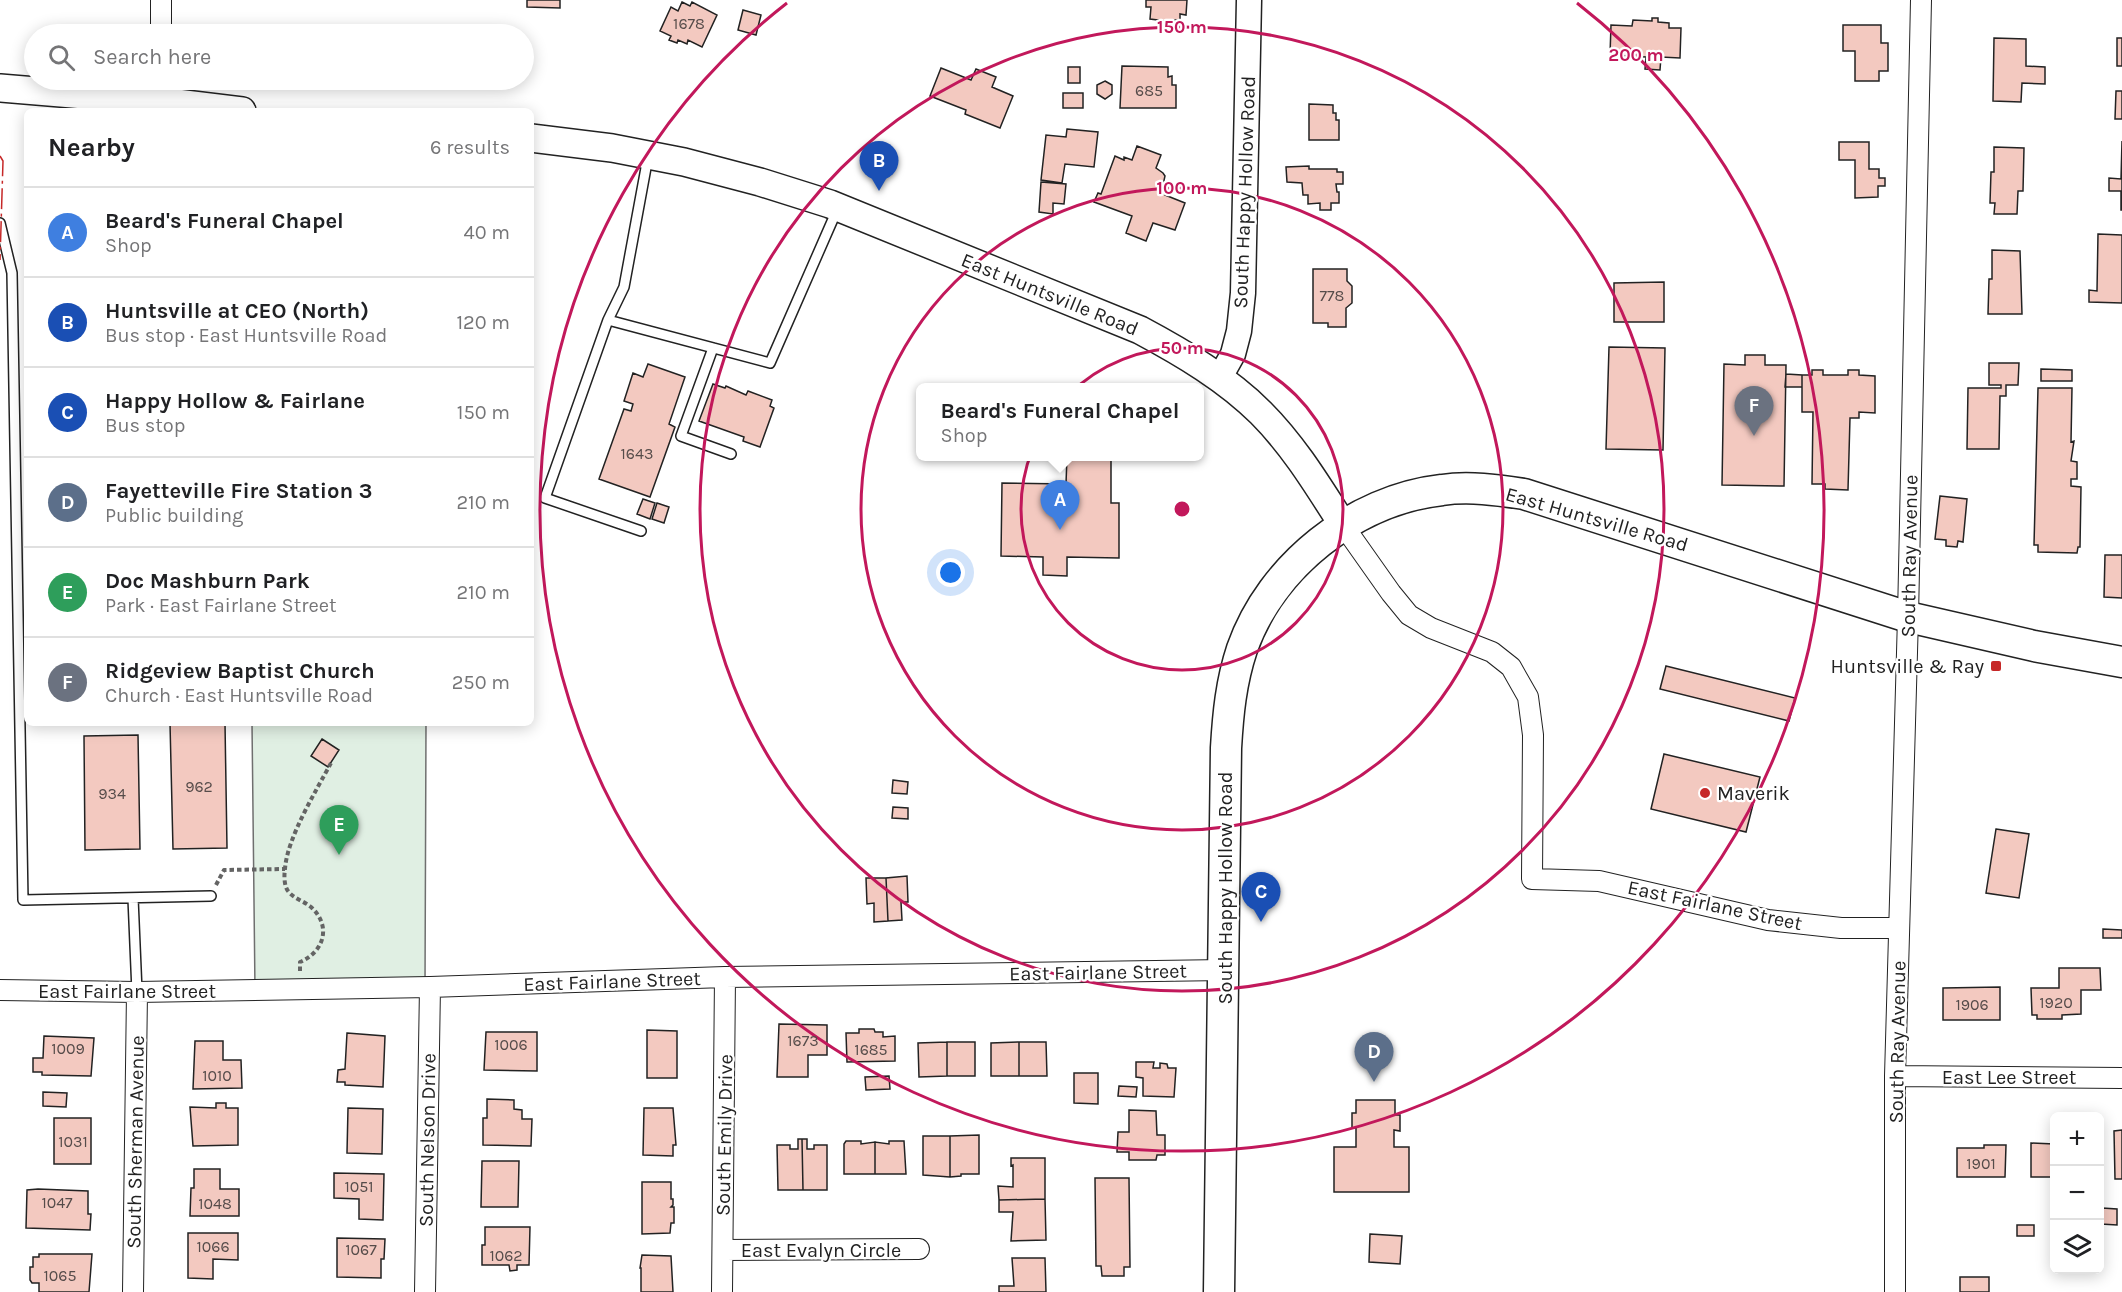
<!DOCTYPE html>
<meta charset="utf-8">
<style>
:root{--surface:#fff;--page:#f6f6f6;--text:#202124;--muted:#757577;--line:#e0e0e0;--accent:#c62828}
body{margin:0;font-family:Karla,sans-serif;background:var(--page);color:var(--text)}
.controls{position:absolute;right:18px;bottom:18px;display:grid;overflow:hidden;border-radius:9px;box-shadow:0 3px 15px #0003}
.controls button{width:54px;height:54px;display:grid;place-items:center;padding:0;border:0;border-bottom:2px solid var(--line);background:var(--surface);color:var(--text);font:30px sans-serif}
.you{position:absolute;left:951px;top:573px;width:21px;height:21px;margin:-15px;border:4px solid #fff;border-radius:50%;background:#1a73e8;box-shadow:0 0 0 9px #1a73e833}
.badge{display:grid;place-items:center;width:39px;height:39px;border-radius:50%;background:var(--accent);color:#fff;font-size:20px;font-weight:700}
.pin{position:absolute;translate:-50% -50px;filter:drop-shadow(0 2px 3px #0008)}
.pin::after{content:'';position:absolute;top:32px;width:21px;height:18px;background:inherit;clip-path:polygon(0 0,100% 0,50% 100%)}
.popup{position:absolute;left:916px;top:383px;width:288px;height:78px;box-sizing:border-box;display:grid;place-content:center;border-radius:9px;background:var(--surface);filter:drop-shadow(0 2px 4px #0005);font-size:20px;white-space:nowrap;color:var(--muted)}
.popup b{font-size:22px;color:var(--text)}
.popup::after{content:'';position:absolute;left:50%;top:100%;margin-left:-12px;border:12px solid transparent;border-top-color:var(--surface)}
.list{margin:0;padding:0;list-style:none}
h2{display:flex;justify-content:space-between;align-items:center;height:78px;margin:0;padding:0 24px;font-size:26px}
h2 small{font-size:20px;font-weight:400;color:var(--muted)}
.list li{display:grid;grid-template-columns:39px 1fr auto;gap:18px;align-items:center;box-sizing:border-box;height:90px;padding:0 24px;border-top:2px solid var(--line)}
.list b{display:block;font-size:22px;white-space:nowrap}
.list p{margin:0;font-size:20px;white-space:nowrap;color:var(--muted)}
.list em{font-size:20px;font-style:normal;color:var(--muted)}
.icon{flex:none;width:33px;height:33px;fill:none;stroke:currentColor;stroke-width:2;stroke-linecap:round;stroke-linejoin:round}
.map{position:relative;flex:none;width:2122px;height:1292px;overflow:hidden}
.search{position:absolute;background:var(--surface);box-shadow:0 3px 15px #0003;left:24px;top:24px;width:510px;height:66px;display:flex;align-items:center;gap:15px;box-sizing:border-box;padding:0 21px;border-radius:33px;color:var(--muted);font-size:22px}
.panel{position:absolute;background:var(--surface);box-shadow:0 3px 15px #0003;left:24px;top:108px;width:510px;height:618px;border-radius:9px}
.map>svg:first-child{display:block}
.green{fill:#e0efe3;stroke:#6f6f6f;stroke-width:1.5}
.building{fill:#f3c9c0;stroke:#222;stroke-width:1.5}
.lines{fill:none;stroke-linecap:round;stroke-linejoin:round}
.service-casing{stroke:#222;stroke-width:12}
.minor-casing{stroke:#222;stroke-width:22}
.tertiary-casing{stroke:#222;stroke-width:27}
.secondary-casing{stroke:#222;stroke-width:30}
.primary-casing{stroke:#222;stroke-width:33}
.path{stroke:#646464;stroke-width:4;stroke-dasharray:4.5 3;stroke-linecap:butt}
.service{stroke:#fff;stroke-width:9}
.minor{stroke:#fff;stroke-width:20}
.tertiary{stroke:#fff;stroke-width:24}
.secondary{stroke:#fff;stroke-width:27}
.primary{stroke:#fff;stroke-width:30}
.power{stroke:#c62828;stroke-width:1.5;stroke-dasharray:21 4.5 3 4.5;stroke-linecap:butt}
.ring{fill:none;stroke:#c2185b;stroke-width:3}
.poi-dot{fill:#c62828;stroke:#fff;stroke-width:2}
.labels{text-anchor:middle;stroke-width:4.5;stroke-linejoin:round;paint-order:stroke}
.number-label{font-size:16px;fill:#564c4a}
.street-label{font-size:20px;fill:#222;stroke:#fff}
.poi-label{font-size:20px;fill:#222;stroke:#fff;text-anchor:end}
.centre{fill:#c2185b;stroke:#fff;stroke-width:3}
.ring-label{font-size:18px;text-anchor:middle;font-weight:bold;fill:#c2185b;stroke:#fff;stroke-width:4.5;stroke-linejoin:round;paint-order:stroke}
</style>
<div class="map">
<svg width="2122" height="1292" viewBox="0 0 2122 1292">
<rect width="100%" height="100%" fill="#fff"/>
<!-- green -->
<path class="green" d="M252 723H426L425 987 255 990Z"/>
<!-- building -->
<path class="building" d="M527 0H560V8L527 7Z
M1146 0H1187L1186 15 1180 14V20H1174V22L1150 19 1151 7H1146Z
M682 2 690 6 692 2 717 15 702 47 688 40 687 44 678 40 677 43 669 40 671 36 660 31 671 7 678 11Z
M743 10 761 15 756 35 738 30Z
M1652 18H1658V22L1669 23V28H1681L1680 58 1661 57 1660 70 1645 69 1646 57 1610 55 1611 25 1632 26 1633 20 1652 21Z
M1843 25H1881V43H1888V71H1879V81H1855V51H1843Z
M1994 38 2026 39V66L2045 67V84L2022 83 2021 102 1993 101Z
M2117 38H2122V66H2117Z
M1122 66 1168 67V77L1172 76V85H1176V108H1120Z
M1068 67H1080V83H1068Z
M941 68 971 80 976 69 996 77 992 87 1013 96 1000 128 965 114 966 110 930 96Z
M1105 81 1112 85V94L1105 99 1097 94V85Z
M2116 91H2122V119H2115Z
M1063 93H1083V108H1063Z
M1309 104 1333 105V113H1336V120H1339V140H1309Z
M1067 129 1098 132 1094 167 1065 164 1062 183 1041 180 1046 135 1066 137Z
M2122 141V210H2121V191H2109V178L2121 179Z
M1839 142H1869V169H1879V178H1885V186H1878V197L1855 198V160H1839Z
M1137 146 1161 155 1156 168 1163 173 1165 176 1163 185 1167 188 1165 195 1185 203 1175 230 1153 223 1146 241 1126 233 1132 216 1094 202 1098 193 1101 194 1115 156 1124 160V157L1132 160Z
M1994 147 2024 148 2023 191H2018L2017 214H1994L1995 203H1990L1991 172H1994Z
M1309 166V169H1337V172H1343V184H1336L1337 192H1339V203H1331V210H1320V203L1308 204V195H1303L1302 183 1287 182 1286 167Z
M1041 182 1066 184 1064 204 1053 203V214L1039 212Z
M2098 234 2122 235V303L2089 302V290L2097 291Z
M1992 250 2020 251 2022 314H1988L1989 279H1992Z
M1313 269H1347V281L1352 286V303L1346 308V327H1328V323H1313Z
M1664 282V322H1614V283Z
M1609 347 1665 348 1663 450 1606 449Z
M1745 355H1765V365H1786L1784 486 1722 485 1724 364 1745 365Z
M1989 363H2019L2018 385H2006V396H2000L1999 449H1967L1968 388H2001V385H1989Z
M648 364 685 377 669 424 675 427 650 497 599 479 624 409 631 411 633 404 624 401 633 373 643 377Z
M2041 369 2072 370V381H2041Z
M1812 370H1823V375H1848V370H1859V375L1875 376V413L1859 412V418H1850L1848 490 1825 489V484H1812L1813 412H1802V375H1812Z
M1786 374 1802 375V387H1785Z
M713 384 725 388 726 386 746 395 748 391 772 400 770 406 774 408 760 447 743 441 744 437 699 421Z
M2038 388H2072L2071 442 2074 441 2071 461 2077 462V479H2071V486L2081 487 2080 547H2078L2077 553 2038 552V545H2034Z
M1067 456H1111V503H1119V558L1067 557V576L1043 575V557L1001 556 1002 483 1066 484Z
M1940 496 1967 499 1963 542 1958 541 1957 547 1946 546V540L1935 539Z
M643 499 655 503 650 519 637 514Z
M657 503 669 507 664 523 652 519Z
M2105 555H2122V598L2104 597Z
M1666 666 1795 698 1789 721 1660 689Z
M170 723H225L227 848 173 849Z
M138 735 140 849 85 850 84 736Z
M322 739 339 750 328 767 311 756Z
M1664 754 1760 777 1746 832 1651 809Z
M893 780 908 782 907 794 892 793Z
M893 807 908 808V819L892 818Z
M1996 829 2029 834 2019 898 1986 893Z
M907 876 908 902H901L902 920 888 921 886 878Z
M866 878H886L888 921 874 922V903L867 904Z
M2103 929 2122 930V938H2103Z
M2059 968H2100L2101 990H2081V1014L2062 1015V1019H2037V1015H2032L2031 988H2059Z
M2000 987V1020H1943V988Z
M779 1024 827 1025V1055H808V1077H777Z
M859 1029H874L875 1032H883V1037L895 1036V1061L847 1062 846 1033H859Z
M647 1030 677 1031V1078H647Z
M486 1032H537V1071L484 1070Z
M347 1033 385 1036 383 1087 345 1085V1082H337L338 1070 345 1069Z
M44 1036 94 1038 91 1076 42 1075V1072H33V1058H43Z
M195 1041H223V1060H241L242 1088 193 1089Z
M947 1042V1076L919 1077 918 1043Z
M947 1042H975V1076H947Z
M1019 1042V1076H991V1043Z
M1019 1042H1046L1047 1076H1019Z
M1136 1062H1154L1153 1068H1160V1063L1167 1064 1168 1068H1176L1174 1097 1143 1096V1078L1136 1077Z
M1074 1073H1098V1104L1074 1103Z
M889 1076 890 1089 866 1090 865 1077Z
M1119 1086 1137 1087 1136 1097 1118 1096Z
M43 1092 67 1093 66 1107 43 1106Z
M487 1099 514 1100V1109L522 1110V1119H532L531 1146 483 1145V1118H487Z
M1356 1100H1395V1115H1400V1131L1394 1130V1147H1409V1192H1334V1147H1356V1128H1352V1113H1356Z
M216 1103H226V1108H238V1145L193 1146 190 1107 216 1108Z
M348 1108 383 1109 382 1154 347 1153Z
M644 1108H673L676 1145H673V1156L643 1155Z
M1129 1110 1156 1111 1157 1135H1165V1155H1157L1156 1160H1129V1152H1117L1118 1132H1129Z
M54 1118H91V1164H54Z
M2122 1130V1179H2115L2114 1131Z
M979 1135V1174H961V1176L950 1177V1136Z
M923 1136H950V1177L923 1175Z
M798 1139H802L803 1190H778L777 1145H790V1149H798Z
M802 1139H807V1149H814V1145H827V1190H803Z
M846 1141H861V1144L875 1142V1174H844V1144Z
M889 1141H904L906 1174H875V1142L889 1144Z
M2031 1143 2054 1144V1177H2031Z
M1984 1145H2006L2005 1177H1957V1148H1984Z
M1011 1158H1045V1199L999 1200 998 1186 1013 1187V1165L1011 1166Z
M482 1161H519L518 1207H481Z
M194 1169H220V1189H239V1216H190L191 1188H194Z
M334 1173 384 1174 383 1220 359 1219V1199L334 1198Z
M1095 1178H1129L1130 1267H1124V1276H1102L1101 1266H1096Z
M642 1182H671V1199H673V1205L671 1207H674V1223H671L670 1233 642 1234Z
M38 1189 88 1191V1214H91L90 1230 26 1228 27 1190Z
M1045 1199 1046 1240 1011 1241 1013 1212H999V1200Z
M2102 1208 2117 1209V1225L2101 1224Z
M2017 1225H2034V1236H2017Z
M485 1227H530L529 1265H517V1270L510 1271 509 1265H482V1245H485Z
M188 1233H238V1260L213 1259V1279L188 1278Z
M1370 1234 1402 1236 1400 1264 1369 1262Z
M337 1238 385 1239 384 1259H381V1278L337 1277Z
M39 1254H92L89 1292H39V1283H32L30 1280V1267H33V1257H39Z
M642 1255 671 1256 673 1292H641V1268H640Z
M1012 1258H1045L1046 1292H999V1286H1014Z
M1960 1277H1989V1292H1960Z"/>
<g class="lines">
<defs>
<path id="service" d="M648 157 624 287 608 320 770 363 837 210
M0 223 12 273 23 900 211 896
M608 320 545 498 641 531
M713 348 681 436 731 454
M133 898 137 992"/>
<path id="minor" d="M161 34V0
M160 80 168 102
M1343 525 1391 593 1409 615 1431 628 1492 652 1511 667 1528 697 1533 735 1532 879 1599 881 1768 920 1841 928H1899
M0 990 137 992 430 987 725 977 1225 970
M1895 1076 2122 1078
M723 1250 919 1249
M133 1292 137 992
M425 1292 430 987
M722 1292 725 977
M1895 1292V1076L1908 617 1921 0"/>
<path id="tertiary" d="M1219 379 1233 354 1239 331 1243 293 1249 0"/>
<path id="secondary" d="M0 88 168 102 242 111
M531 138 612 148 684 162 760 182 830 204 1140 330C1183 353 1227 379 1261 413 1294 446 1318 486 1343 525"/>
<path id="primary" d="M1219 1292 1226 748C1228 714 1231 682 1242 649 1271 566 1354 500 1442 490 1469 486 1497 490 1524 494L1908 617 2034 646 2122 662"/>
</defs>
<!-- service casing -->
<use href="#service" class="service-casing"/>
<!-- minor casing -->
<use href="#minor" class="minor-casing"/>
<!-- tertiary casing -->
<use href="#tertiary" class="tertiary-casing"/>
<!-- secondary casing -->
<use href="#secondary" class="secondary-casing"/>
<!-- primary casing -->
<use href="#primary" class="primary-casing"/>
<!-- path -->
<path class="path" d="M216 885 224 870 285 869
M300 971V962C324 952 332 926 311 907 304 901 294 899 288 891 284 886 284 875 285 869 287 838 316 791 331 763"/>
<!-- service -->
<use href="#service" class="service"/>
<!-- minor -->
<use href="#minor" class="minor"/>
<!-- tertiary -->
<use href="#tertiary" class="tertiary"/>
<!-- secondary -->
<use href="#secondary" class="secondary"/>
<!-- primary -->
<use href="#primary" class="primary"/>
<!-- power -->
<path class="power" d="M0 156 3 161 0 260"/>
</g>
<!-- distance rings -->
<g class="ring">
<circle cx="1182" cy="509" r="161"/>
<circle cx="1182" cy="509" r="321"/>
<circle cx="1182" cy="509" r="482"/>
<path d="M1577 3A642 642 0 1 1 787 3"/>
</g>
<!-- markers -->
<g class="poi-dot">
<rect x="1990" y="660" width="12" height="12" rx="3"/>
<circle cx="1705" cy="793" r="6"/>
</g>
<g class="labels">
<!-- number labels -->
<g class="number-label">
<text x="689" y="29">1678</text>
<text x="1149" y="96">685</text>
<text x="1332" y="301">778</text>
<text x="637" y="459">1643</text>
<text x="199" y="792">962</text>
<text x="112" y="799">934</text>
<text x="2056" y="1008">1920</text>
<text x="1972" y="1010">1906</text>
<text x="803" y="1046">1673</text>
<text x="511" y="1050">1006</text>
<text x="68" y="1054">1009</text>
<text x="871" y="1055">1685</text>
<text x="217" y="1081">1010</text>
<text x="73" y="1147">1031</text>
<text x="1981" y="1169">1901</text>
<text x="359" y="1192">1051</text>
<text x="57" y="1208">1047</text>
<text x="215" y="1209">1048</text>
<text x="213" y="1252">1066</text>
<text x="361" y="1255">1067</text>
<text x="506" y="1261">1062</text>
<text x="60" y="1281">1065</text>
</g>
<!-- street labels -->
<g class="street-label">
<text transform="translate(1244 192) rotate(-88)" y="7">South Happy Hollow Road</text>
<text transform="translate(1050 294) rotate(22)" y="7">East Huntsville Road</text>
<text transform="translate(1597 519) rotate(16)" y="7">East Huntsville Road</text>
<text transform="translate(1909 556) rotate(-89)" y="7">South Ray Avenue</text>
<text transform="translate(1225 888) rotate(-90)" y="7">South Happy Hollow Road</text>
<text transform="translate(1715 905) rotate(12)" y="7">East Fairlane Street</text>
<text transform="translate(1098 972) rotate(-1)" y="7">East Fairlane Street</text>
<text transform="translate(612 981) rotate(-2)" y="7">East Fairlane Street</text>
<text x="127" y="998">East Fairlane Street</text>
<text transform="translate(1897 1042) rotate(-89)" y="7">South Ray Avenue</text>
<text x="2009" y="1084">East Lee Street</text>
<text transform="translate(724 1135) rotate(-89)" y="7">South Emily Drive</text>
<text transform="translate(427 1140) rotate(-89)" y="7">South Nelson Drive</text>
<text transform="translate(135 1142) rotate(-89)" y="7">South Sherman Avenue</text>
<text x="821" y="1257">East Evalyn Circle</text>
</g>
<!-- poi labels -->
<g class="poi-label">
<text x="1984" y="673">Huntsville &amp; Ray</text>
<text x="1717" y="800" text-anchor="start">Maverik</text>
</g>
</g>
<circle cx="1182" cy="509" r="9" class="centre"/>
<g class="ring-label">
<text x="1182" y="33">150 m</text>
<text x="1636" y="61">200 m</text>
<text x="1182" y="194">100 m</text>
<text x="1182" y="354">50 m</text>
</g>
</svg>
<div class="controls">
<button>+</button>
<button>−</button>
<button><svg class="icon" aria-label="layers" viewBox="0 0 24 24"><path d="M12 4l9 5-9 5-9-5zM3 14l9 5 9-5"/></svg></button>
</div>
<div class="you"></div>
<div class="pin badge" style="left:1060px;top:530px;background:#3f7fe0">A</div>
<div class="popup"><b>Beard's Funeral Chapel</b>Shop</div>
<div class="pin badge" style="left:879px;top:191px;background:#1a4fb4">B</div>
<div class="pin badge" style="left:1261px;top:922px;background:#1a4fb4">C</div>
<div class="pin badge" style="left:1374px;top:1082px;background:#5c6f8a">D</div>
<div class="pin badge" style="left:339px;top:855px;background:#2e9e5b">E</div>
<div class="pin badge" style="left:1754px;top:436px;background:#6b7280">F</div>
<div class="search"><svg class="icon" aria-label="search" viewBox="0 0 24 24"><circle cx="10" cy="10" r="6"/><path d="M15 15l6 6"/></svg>Search here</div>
<section class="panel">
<h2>Nearby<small>6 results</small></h2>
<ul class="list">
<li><span class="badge" style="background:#3f7fe0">A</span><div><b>Beard's Funeral Chapel</b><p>Shop</p></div><em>40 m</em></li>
<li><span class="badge" style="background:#1a4fb4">B</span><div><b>Huntsville at CEO (North)</b><p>Bus stop · East Huntsville Road</p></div><em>120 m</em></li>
<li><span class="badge" style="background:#1a4fb4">C</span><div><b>Happy Hollow &amp; Fairlane</b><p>Bus stop</p></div><em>150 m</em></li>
<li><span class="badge" style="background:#5c6f8a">D</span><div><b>Fayetteville Fire Station 3</b><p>Public building</p></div><em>210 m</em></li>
<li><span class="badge" style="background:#2e9e5b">E</span><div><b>Doc Mashburn Park</b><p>Park · East Fairlane Street</p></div><em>210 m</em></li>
<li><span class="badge" style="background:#6b7280">F</span><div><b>Ridgeview Baptist Church</b><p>Church · East Huntsville Road</p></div><em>250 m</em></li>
</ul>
</section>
</div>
